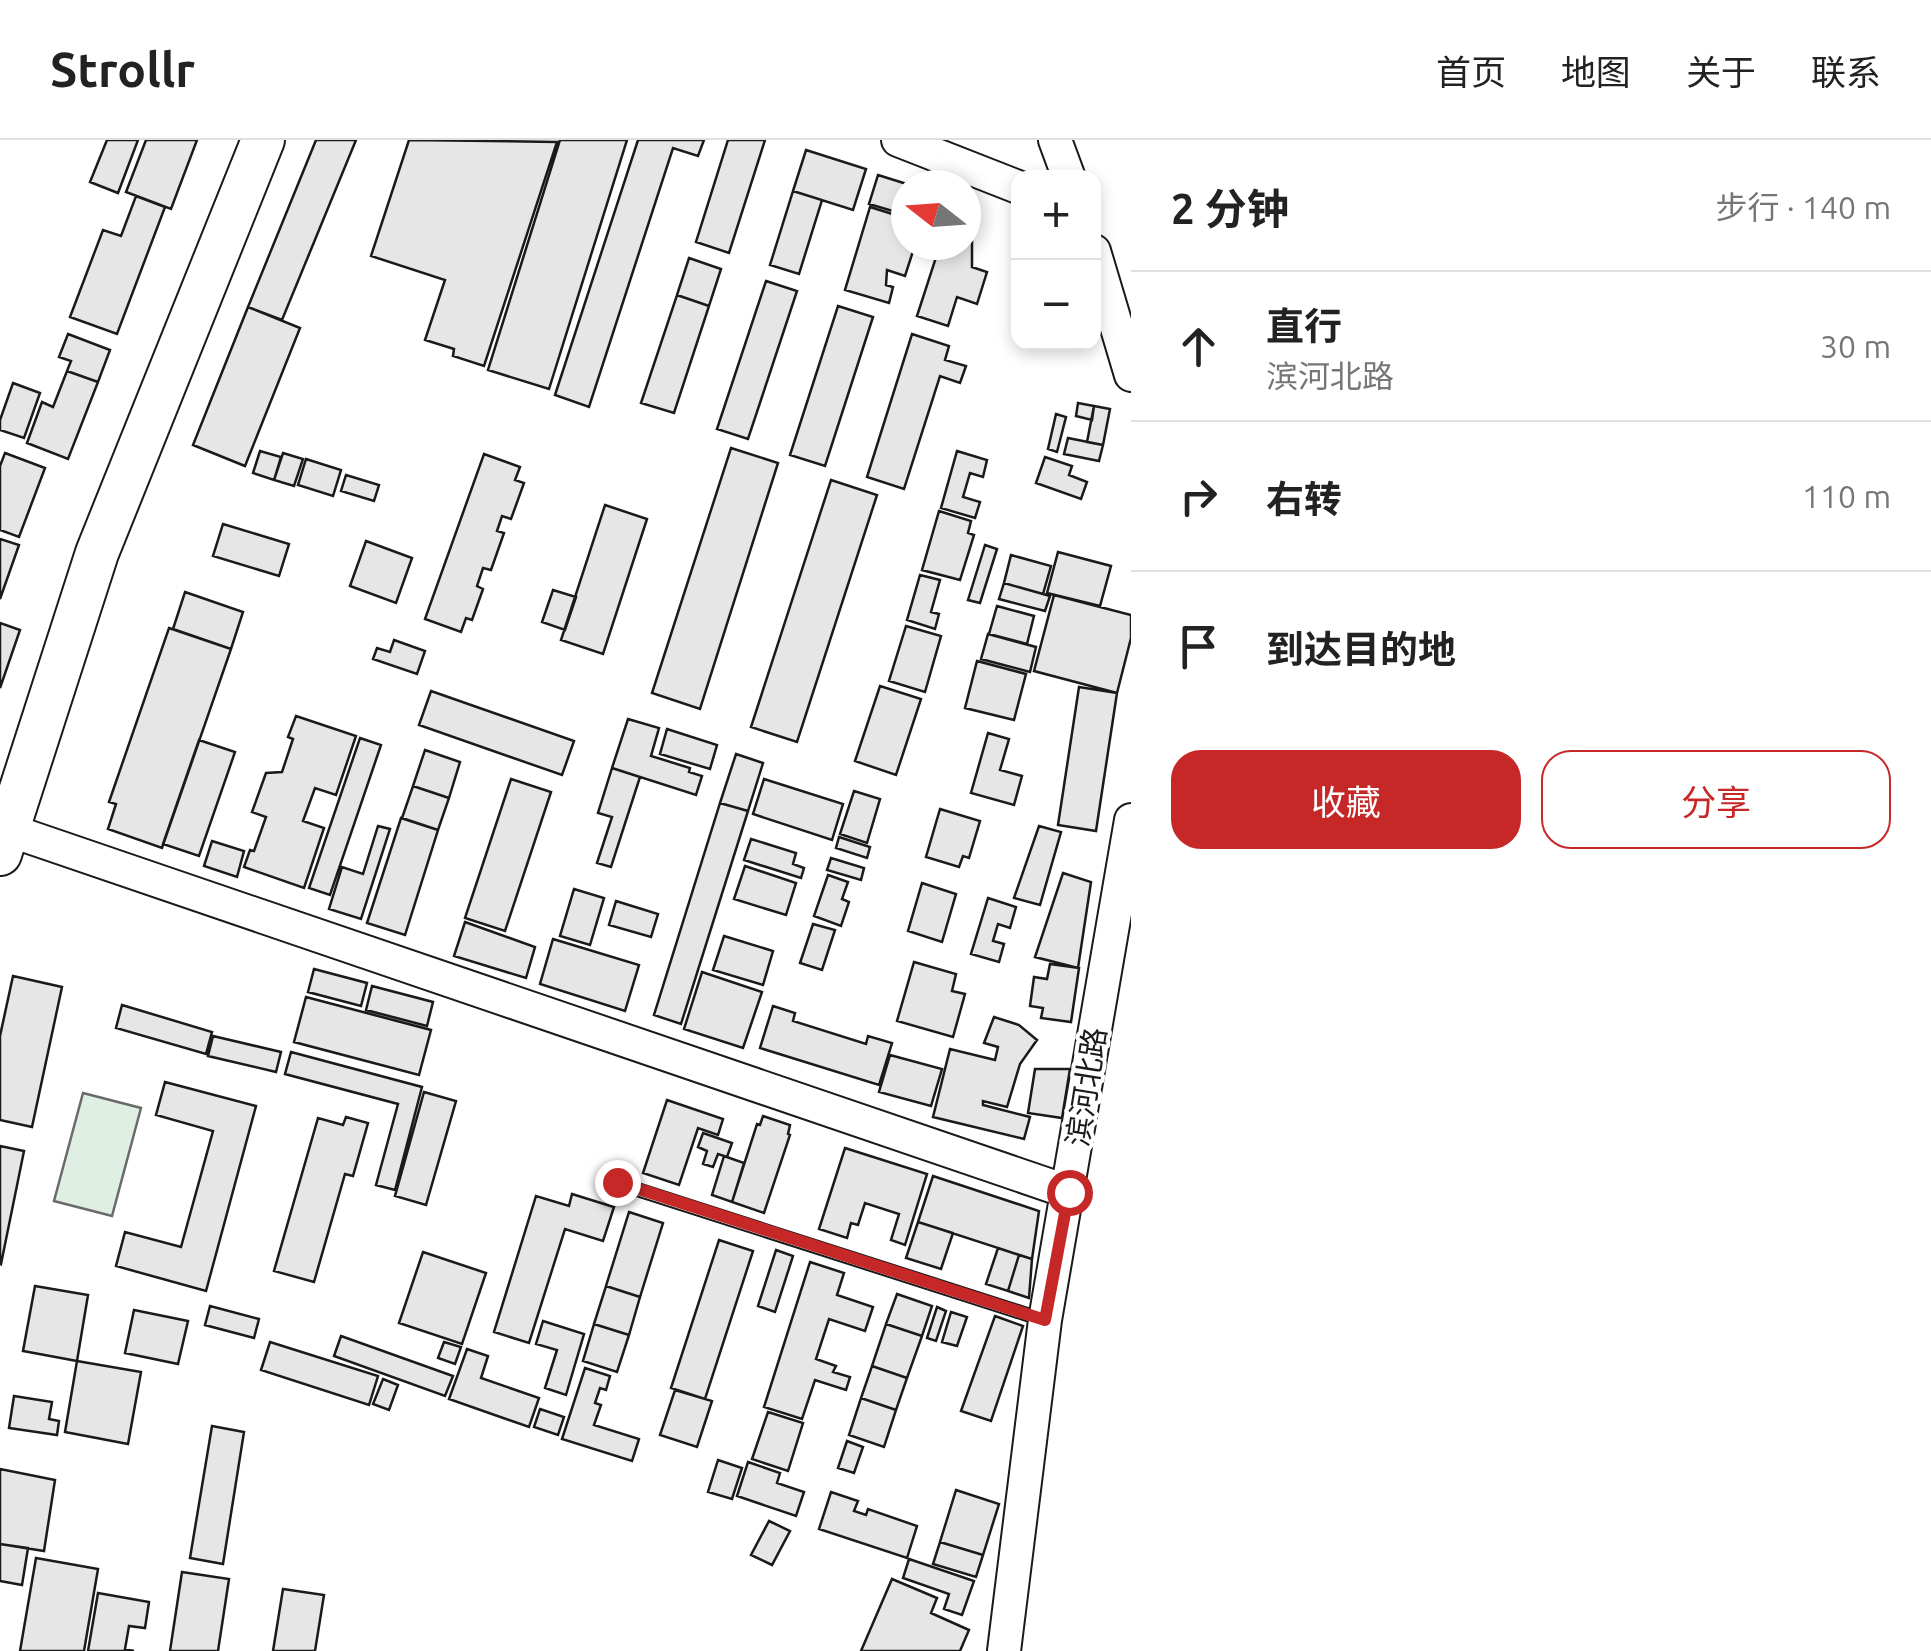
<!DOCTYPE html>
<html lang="zh">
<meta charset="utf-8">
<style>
:root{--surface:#fff;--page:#f6f6f6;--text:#222;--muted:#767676;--line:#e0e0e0;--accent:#c62828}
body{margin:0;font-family:Ubuntu,"Noto Sans SC",sans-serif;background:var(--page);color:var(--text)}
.controls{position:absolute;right:30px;top:30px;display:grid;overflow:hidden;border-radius:20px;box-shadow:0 5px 15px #0003}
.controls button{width:90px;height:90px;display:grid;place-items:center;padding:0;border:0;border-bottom:2px solid var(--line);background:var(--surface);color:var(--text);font:50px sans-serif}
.compass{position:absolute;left:891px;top:30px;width:90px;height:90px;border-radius:50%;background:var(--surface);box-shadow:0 5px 15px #0003;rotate:287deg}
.stop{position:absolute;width:30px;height:30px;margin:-22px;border:8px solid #c62828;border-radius:50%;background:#fff}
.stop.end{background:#c62828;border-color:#fff;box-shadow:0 2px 10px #0008}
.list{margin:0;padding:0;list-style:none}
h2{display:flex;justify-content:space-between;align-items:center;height:130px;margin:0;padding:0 40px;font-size:42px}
h2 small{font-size:32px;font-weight:400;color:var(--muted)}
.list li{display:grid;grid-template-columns:65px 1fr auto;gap:30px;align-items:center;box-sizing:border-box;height:150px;padding:0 40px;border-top:2px solid var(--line)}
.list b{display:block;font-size:38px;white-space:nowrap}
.list p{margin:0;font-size:32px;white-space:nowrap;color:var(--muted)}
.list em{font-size:32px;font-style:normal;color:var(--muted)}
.actions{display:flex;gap:20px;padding:30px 40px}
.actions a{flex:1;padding:22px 0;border:2px solid var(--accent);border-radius:30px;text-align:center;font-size:35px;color:var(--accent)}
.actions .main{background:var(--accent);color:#fff}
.icon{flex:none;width:55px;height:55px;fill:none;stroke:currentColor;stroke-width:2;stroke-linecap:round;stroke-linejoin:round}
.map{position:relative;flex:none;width:1131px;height:1511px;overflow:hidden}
header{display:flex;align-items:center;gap:60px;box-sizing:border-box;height:140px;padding:0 50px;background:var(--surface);border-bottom:2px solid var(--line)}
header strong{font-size:48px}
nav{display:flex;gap:55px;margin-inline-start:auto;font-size:35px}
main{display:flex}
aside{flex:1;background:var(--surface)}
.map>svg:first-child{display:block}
.green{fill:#e0efe3;stroke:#6a6a6a;stroke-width:2.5}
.building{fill:#e6e6e6;stroke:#1a1a1a;stroke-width:2.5}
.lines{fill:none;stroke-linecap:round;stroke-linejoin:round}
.lane-casing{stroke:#1a1a1a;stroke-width:15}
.secondary-casing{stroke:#1a1a1a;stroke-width:36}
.highway-casing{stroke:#1a1a1a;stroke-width:46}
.lane{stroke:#fff;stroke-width:11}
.secondary{stroke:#fff;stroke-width:32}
.highway{stroke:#fff;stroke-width:42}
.route{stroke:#c62828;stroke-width:12}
.labels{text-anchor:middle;stroke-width:8;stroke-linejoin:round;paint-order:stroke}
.street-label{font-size:30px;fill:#1a1a1a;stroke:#fff}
</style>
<header>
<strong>Strollr</strong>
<nav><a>首页</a><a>地图</a><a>关于</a><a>联系</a></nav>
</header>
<main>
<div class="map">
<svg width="1131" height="1511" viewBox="0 0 1131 1511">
<rect width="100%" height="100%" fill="#fff"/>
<!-- green -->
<path class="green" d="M83 953 141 968 112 1076 54 1061Z"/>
<!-- building -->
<path class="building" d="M107 0H138L118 53 90 42Z
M146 0H197L171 69 126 52Z
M316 0H356L282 180 248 167Z
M409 0 557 2 484 226 453 216 454 209 425 200 445 140 371 116Z
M560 0H627L549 249 488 230Z
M638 0H704L698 16 673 8 589 267 555 255Z
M728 0H765L729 113 696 102Z
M806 10 866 29 853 70 793 51Z
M878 35 910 45H906V75L869 64Z
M793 51 822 60 799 134 770 125Z
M136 56 165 67 117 194 70 177 103 90 121 96Z
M870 67 902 77 899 86 906 88V105H915L905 136 887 130 886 145 893 147 889 163 845 150Z
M966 98 972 100V127L987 132 977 164 957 157 948 186 917 176 940 105H966Z
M689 118 721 129 709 166 677 155Z
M766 141 797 151 748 299 717 289Z
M677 155 709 166 674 273 641 263Z
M838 166 873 177 825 326 790 315Z
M248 167 300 188 245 326 193 305Z
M68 194 110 210 98 242 67 231 71 221 59 217Z
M912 194 949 206 945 220 966 226 960 243 940 236 904 349 867 337Z
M67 231 98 242 68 319 27 303 42 262 53 267Z
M13 243 40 253 24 298 0 290V280Z
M1078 263 1094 266 1092 280 1076 276Z
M1094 266 1110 269 1103 305 1087 302Z
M1056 274 1066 277 1057 312 1048 309Z
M1068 298 1103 305 1099 321 1064 314Z
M731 308 778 323 700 569 652 553Z
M260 311 281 317 274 340 253 333Z
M957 311 987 320 983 337 970 333 963 357 980 362 975 378 941 368Z
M5 313 45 328 19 397 0 390V326Z
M283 313 303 319 294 346 274 340Z
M484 314 520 327 515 340 524 343 511 379 502 376 497 391 504 393 491 430 483 428 477 446 483 449 472 480 466 478 461 492 425 479Z
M1045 317 1072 326 1069 335 1087 342 1081 359 1036 343Z
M306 319 341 330 333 356 298 345Z
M346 335 379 345 374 361 341 351Z
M831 340 877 355 797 602 751 587Z
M605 365 647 379 603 514 561 500Z
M939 371 971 381 968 393 974 395 960 440 922 430Z
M223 384 289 404 279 436 213 416Z
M0 399 19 405 0 459Z
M366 401 412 418 396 463 350 446Z
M985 405 997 409 980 463 968 460Z
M1058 412 1111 426 1100 466 1047 453Z
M1011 415 1051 426 1043 454 1004 443Z
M920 435 940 440 931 472 939 474 935 489 907 480Z
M1004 443 1050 456 1045 471 999 459Z
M553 450 576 457 565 490 542 482Z
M185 452 243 472 231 509 173 489Z
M1054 455 1131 475V498L1117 553 1034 531Z
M997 466 1034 476 1027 504 989 494Z
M0 483 20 490 0 548Z
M906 486 941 496 925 552 889 541Z
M169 488 231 509 162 708 108 689 116 664 109 662Z
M988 494 1036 507 1030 532 981 519Z
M394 500 425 511 417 534 373 519 377 508 390 512Z
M977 521 1026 534 1014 580 965 568Z
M880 546 921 559 896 635 855 621Z
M1079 547 1117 553 1096 691 1058 685Z
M431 551 574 601 562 635 419 585Z
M296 576 356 596 336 655 315 648 303 681 324 688 304 748 244 727 250 710 254 711 266 677 252 672 266 633 282 632 293 599 288 597Z
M628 579 659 588 651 616 690 628 689 632 702 636 696 655 612 628Z
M667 589 717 605 710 629 660 614Z
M988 593 1009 599 1000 630 1022 636 1014 665 971 653Z
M360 598 381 605 330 755 309 748Z
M199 600 235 612 199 716 163 704Z
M425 610 460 622 449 658 413 646Z
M736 614 763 623 748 671 720 663Z
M612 628 640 637 611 727 597 723 612 677 598 673Z
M511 639 551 652 505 791 465 778Z
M764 639 843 664 832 700 753 674Z
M413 646 449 658 438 690 402 678Z
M854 651 880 659 867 703 840 694Z
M720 663 748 671 681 884 654 875Z
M940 669 980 681 969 718 963 716 959 727 926 717Z
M401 678 438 690 405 795 367 783Z
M378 686 390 689 361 779 329 769 342 727 363 734Z
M1039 686 1061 692 1040 765 1014 758Z
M839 697 870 707 867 718 836 708Z
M751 699 796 713 793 724 804 728 801 738 744 720Z
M212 701 244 711 237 737 204 726Z
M831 718 864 728 861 740 827 730Z
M745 726 796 743 786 775 734 759Z
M1063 733 1091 742 1078 828 1035 817Z
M828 735 848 742 842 759 849 762 841 786 814 776Z
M922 743 956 754 942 802 908 791Z
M574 749 604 758 590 805 560 796Z
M988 758 1016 767 1010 788 998 784 993 801 1004 804 999 822 971 814Z
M616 761 658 774 651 797 609 785Z
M465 782 535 807 526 838 454 816Z
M813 784 835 790 822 830 800 823Z
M724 796 773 811 763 845 713 830Z
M553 799 639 825 625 871 540 844Z
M914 822 956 834 952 851 965 854 953 897 897 881Z
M1050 824 1079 828 1071 882 1041 878 1043 868 1030 866 1034 837 1047 839Z
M314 829 367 843 361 866 308 852Z
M702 832 762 852 743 908 684 889Z
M13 836 62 847 32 987 0 980V896Z
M372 846 433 862 427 886 366 870Z
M306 857 431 890 419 935 294 902Z
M122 865 212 892 206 914 116 888Z
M773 866 795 873 793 881 866 904 868 896 892 903 879 945 760 908Z
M994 877 1019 885 1037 900 1020 924 1007 967 983 961V965L1030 977 1024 999 933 977 950 909 995 920 998 907 984 903Z
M213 896 281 912 276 932 208 916Z
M291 912 422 947 395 1050 376 1045 398 964 285 934Z
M890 915 942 929 931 966 879 952Z
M1035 929H1070L1062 978 1028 973Z
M165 942 256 966 206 1151 116 1126 125 1092 181 1107 213 991 156 975Z
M424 952 456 961 426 1065 395 1056Z
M667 960 723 979 718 995 698 988 679 1045 643 1033Z
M763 976 790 985 788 994 790 995 764 1073 732 1062 757 984 760 985Z
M346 977 368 983 353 1036 345 1034 314 1142 274 1131 318 978 343 985Z
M703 993 732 1003 727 1017 718 1014 713 1027 703 1024 707 1011 698 1007Z
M0 1006 24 1011 1 1124 0 1123Z
M845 1008 927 1034 905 1105 891 1100 899 1074 865 1063 858 1085 851 1083 847 1098 819 1089Z
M724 1016 744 1023 732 1062 712 1055Z
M933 1036 1039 1071 1032 1119 918 1082Z
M572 1054 614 1067 603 1101 565 1089 529 1203 494 1192 536 1056 569 1066Z
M629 1072 663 1083 640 1157 606 1146Z
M918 1082 953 1093 941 1129 906 1118Z
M719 1100 753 1111 705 1259 671 1248Z
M998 1108 1019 1115 1008 1151 986 1144Z
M776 1110 793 1116 775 1172 758 1166Z
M423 1112 486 1133 462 1204 399 1183Z
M1019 1115 1032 1119 1029 1158 1008 1151Z
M810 1122 844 1133 837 1155 873 1167 865 1191 829 1179 816 1219 836 1226 833 1232 850 1237 846 1250 815 1240 802 1279 764 1267Z
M35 1146 88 1155 77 1221 23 1211Z
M606 1146 640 1157 629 1195 594 1184Z
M897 1154 932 1166 922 1196 886 1184Z
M210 1166 259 1179 254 1198 205 1185Z
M937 1167 946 1171 936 1201 927 1198Z
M134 1170 188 1181 178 1224 125 1213Z
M951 1172 967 1177 957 1206 942 1202Z
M995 1176 1023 1186 991 1281 961 1271Z
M543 1181 584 1194 566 1255 545 1248 557 1210 536 1204Z
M594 1184 629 1195 617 1232 583 1221Z
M886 1184 922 1196 907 1238 872 1226Z
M341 1196 453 1236 445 1256 334 1216Z
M270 1202 378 1236 369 1265 261 1230Z
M444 1202 461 1207 455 1224 438 1218Z
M467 1209 488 1216 481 1238 539 1258 529 1287 449 1259Z
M77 1221 141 1232 128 1304 65 1292Z
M872 1226 907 1238 896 1270 861 1258Z
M585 1228 610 1236 606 1250 600 1248 595 1263 601 1265 594 1285 639 1299 632 1321 562 1299Z
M383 1239 398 1245 389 1270 373 1264Z
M675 1250 712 1261 697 1307 660 1295Z
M14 1256 52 1262 49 1279 59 1281 57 1295 9 1288Z
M861 1258 896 1270 884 1307 849 1295Z
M540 1269 564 1277 558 1295 534 1287Z
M768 1272 803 1283 788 1331 752 1319Z
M212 1286 244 1292 223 1424 190 1418Z
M847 1301 863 1307 854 1333 838 1328Z
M718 1320 742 1328 732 1359 708 1352Z
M748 1322 780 1333 777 1343 804 1352 796 1376 737 1356Z
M0 1329 55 1340 44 1411 0 1404Z
M956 1350 999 1364 983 1415 940 1402Z
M831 1352 858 1361 854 1371 866 1375 868 1369 917 1386 907 1418 819 1389Z
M769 1381 790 1391 772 1425 751 1415Z
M940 1402 983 1415 976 1437 933 1424Z
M0 1404 28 1408 22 1445 0 1441Z
M36 1418 98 1429 84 1511H20Z
M909 1419 974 1441 962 1475 944 1469 949 1454 903 1438Z
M182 1432 229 1439 218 1511H170Z
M892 1439 937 1458 931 1473 969 1490 960 1511H861Z
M283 1449 324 1455 315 1511H273Z
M98 1453 149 1462 145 1488 129 1486 125 1509 134 1511H88Z"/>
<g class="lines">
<defs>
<path id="lane" d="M617 1043 1041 1179"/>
<path id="secondary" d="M898 0 1018 47
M1055 0 1069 38
M1094 111 1131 235
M0 687 1069 1052
M1004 1511 1045 1180 1131 680"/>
<path id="highway" d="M0 714 97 413 263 0"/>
</defs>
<!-- lane casing -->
<use href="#lane" class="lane-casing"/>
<!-- secondary casing -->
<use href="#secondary" class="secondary-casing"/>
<!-- highway casing -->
<use href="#highway" class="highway-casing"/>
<!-- lane -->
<use href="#lane" class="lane"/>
<!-- secondary -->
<use href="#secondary" class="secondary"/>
<!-- highway -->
<use href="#highway" class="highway"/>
</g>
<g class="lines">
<!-- route -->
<path class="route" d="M617 1042 1045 1180 1069 1052"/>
</g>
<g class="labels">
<!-- street labels -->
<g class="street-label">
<text transform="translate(1087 947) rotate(-81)" y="10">滨河北路</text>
</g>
</g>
</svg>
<div class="controls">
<button>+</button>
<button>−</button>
</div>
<svg class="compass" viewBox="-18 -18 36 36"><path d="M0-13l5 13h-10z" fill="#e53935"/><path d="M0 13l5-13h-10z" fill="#767676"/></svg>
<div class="stop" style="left:1069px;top:1052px"></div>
<div class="stop end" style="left:617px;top:1042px"></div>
</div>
<aside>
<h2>2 分钟<small>步行 · 140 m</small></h2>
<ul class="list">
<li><svg class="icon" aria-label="ahead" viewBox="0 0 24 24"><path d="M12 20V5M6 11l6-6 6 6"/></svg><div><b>直行</b><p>滨河北路</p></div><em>30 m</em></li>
<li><svg class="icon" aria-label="right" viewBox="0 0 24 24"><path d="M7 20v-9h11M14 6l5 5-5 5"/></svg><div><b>右转</b></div><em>110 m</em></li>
<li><svg class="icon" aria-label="arrive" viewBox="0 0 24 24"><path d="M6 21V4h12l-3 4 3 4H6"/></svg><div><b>到达目的地</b></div></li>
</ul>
<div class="actions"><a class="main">收藏</a><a>分享</a></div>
</aside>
</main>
